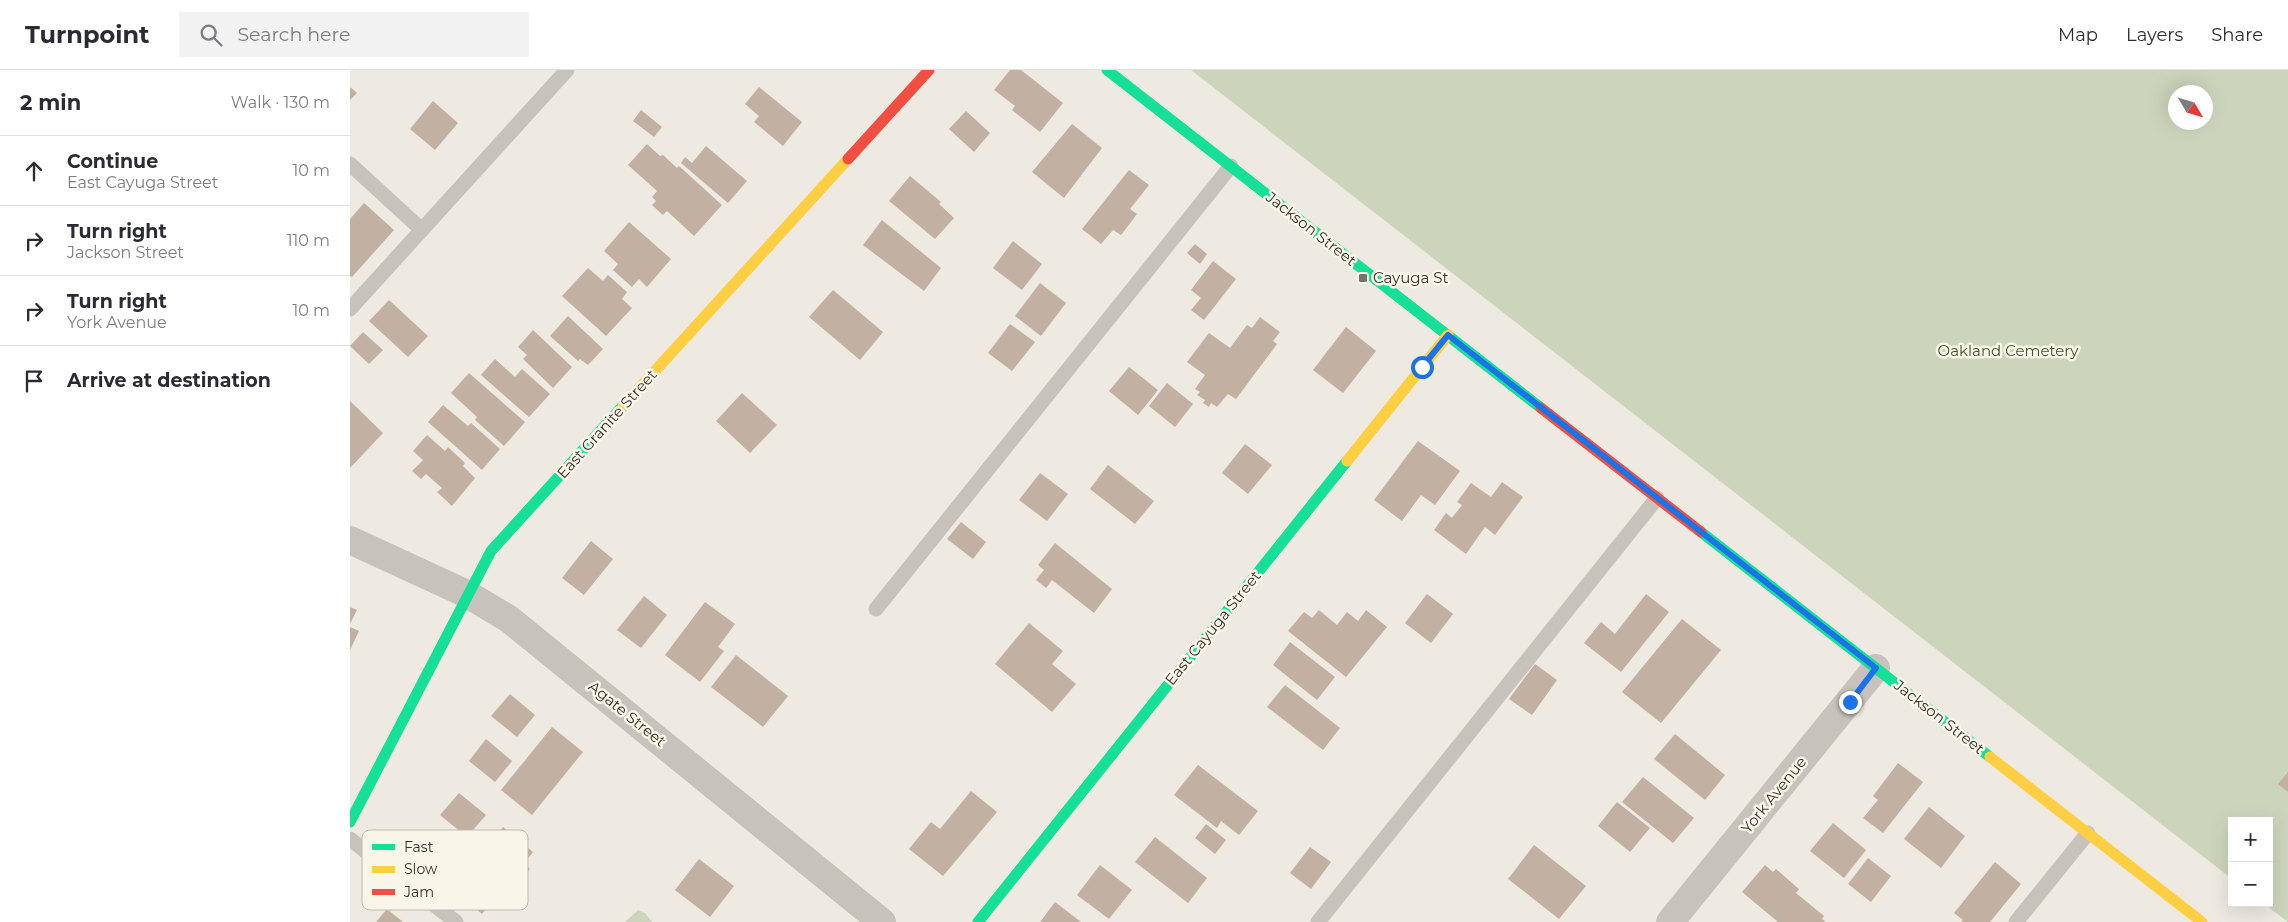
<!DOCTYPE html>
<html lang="en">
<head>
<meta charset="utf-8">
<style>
  body { margin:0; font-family:Montserrat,sans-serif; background:#f2f2f3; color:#2b2b33 }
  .controls { position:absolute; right:15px; bottom:15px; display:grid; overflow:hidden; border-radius:0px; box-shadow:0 5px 20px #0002 }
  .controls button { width:45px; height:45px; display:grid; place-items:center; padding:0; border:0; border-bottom:1px solid #e1e1e2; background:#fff; color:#2b2b33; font:25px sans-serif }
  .compass { position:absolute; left:1818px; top:15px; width:45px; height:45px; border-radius:50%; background:#fff; box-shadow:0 5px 20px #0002; rotate:128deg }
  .stop { position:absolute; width:15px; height:15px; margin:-11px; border:4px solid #1a73e8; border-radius:50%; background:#fff }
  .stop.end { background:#1a73e8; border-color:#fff; box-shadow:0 1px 5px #0008 }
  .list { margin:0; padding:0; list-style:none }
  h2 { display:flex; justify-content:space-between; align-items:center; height:65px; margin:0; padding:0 20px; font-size:21px }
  h2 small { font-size:16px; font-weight:400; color:#7c7c81 }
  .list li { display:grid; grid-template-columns:32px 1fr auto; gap:15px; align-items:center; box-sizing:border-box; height:70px; padding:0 20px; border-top:1px solid #e1e1e2 }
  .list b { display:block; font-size:19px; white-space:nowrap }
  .list p { margin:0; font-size:16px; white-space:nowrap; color:#7c7c81 }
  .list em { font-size:16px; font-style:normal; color:#7c7c81 }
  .icon { flex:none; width:28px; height:28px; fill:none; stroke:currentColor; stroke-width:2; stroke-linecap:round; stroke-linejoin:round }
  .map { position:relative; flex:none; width:1938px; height:852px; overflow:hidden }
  header { display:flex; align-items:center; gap:30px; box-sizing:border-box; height:70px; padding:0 25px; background:#fff; border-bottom:1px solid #e1e1e2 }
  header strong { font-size:24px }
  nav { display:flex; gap:28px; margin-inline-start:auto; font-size:18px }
  .search { width:350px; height:45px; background:#f2f2f3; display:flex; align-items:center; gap:12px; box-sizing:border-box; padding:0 18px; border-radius:0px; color:#7c7c81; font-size:19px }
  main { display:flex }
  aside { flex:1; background:#fff }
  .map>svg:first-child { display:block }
</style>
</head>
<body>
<header>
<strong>Turnpoint</strong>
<div class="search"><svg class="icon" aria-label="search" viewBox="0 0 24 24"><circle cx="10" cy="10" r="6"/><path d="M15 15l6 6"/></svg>Search here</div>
<nav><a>Map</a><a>Layers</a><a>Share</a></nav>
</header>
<main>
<aside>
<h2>2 min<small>Walk · 130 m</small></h2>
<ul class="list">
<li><svg class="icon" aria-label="ahead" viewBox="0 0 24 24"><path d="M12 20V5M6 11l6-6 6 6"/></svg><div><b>Continue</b><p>East Cayuga Street</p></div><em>10 m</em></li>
<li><svg class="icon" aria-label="right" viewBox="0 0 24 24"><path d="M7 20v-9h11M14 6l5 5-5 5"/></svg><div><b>Turn right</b><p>Jackson Street</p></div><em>110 m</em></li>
<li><svg class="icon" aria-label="right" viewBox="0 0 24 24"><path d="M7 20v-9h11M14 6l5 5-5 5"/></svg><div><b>Turn right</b><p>York Avenue</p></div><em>10 m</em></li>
<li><svg class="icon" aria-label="arrive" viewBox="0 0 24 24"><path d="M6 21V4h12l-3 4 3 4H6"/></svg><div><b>Arrive at destination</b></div></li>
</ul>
</aside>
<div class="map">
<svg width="1938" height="852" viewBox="0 0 1938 852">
  <rect width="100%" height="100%" fill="#eeeae1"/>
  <g fill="#ccd5bb" fill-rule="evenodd">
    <path d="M841,0H1938V852L1913,833H1919V751H1882V809ZM1826,22H1856V52H1826Z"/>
    <polygon points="288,840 295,843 302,852 275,852"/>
  </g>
  <g fill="#c2b0a2">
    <polygon points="660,0 671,0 713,33 690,62 662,40 665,36 644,20"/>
    <polygon points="0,17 7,23 0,30"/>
    <polygon points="409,17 452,52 433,76 404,52 409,46 395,34"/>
    <polygon points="83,31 108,53 85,80 60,59"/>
    <polygon points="291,40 312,57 304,67 283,51"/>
    <polygon points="616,41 640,63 624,82 599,59"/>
    <polygon points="722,54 752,78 714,128 682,102"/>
    <polygon points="297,74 310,86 313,85 327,98 329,96 372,135 344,166 317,141 313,145 302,135 306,131 302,127 307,121 278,95"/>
    <polygon points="356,76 397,111 378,133 331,93 335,87 342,93"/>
    <polygon points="779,100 799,115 780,139 787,144 771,165 763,160 751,174 732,159"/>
    <polygon points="560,106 591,132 589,134 604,148 585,169 539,131"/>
    <polygon points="14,133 44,160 2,207 0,206 0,149"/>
    <polygon points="532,150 591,198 574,221 513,175"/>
    <polygon points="279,152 321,189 297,217 289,209 282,217 263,200 268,194 254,181"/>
    <polygon points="663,171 692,194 672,220 643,198"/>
    <polygon points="845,174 857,184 850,194 837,183"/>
    <polygon points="863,191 886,209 854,250 841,240 851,228 841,220"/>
    <polygon points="238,198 253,211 258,205 277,222 272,229 282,238 256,266 212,226"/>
    <polygon points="690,213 716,233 691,266 665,246"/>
    <polygon points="483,220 533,262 510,290 459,247"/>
    <polygon points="39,230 78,266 58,287 19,251"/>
    <polygon points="218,246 253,279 238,295 230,289 228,291 200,266"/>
    <polygon points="910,247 930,262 923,271 927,274 886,329 878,324 867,337 861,333 859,337 853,333 855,330 847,325 850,322 845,319 855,305 837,292 859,263 880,278 897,255 902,258"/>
    <polygon points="660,254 685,272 662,301 638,283"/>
    <polygon points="996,257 1026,281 993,323 963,300"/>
    <polygon points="183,260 222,297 203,318 173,289 177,285 168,277"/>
    <polygon points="13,262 33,280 19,294 0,276"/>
    <polygon points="145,289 165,307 172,299 200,324 179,347 131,305"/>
    <polygon points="779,297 808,320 788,345 759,321"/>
    <polygon points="119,303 175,352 154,376 125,350 127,347 101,323"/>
    <polygon points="817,313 843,334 825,357 799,336"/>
    <polygon points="392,323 427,355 400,383 366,351"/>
    <polygon points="0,331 33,363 0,398"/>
    <polygon points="93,335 118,356 121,353 150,379 132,400 78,352"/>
    <polygon points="77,365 95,381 98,377 115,393 113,396 125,408 102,436 87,422 92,418 76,404 71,409 62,401 73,390 63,381"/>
    <polygon points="1068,371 1110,401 1085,435 1071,425 1052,451 1024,430"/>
    <polygon points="895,374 922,395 898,424 872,403"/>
    <polygon points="758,395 804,431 785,454 740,419"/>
    <polygon points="690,403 718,424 697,451 669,430"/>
    <polygon points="1152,412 1173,427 1145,465 1135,457 1116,484 1084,460 1096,443 1102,448 1112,435 1107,432 1121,413 1141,427"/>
    <polygon points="611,452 636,472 623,489 597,469"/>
    <polygon points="241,471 263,489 234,525 212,508"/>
    <polygon points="705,473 762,519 744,543 702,510 696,518 686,510 694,500 688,495"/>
    <polygon points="1077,524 1103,544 1081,573 1055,553"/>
    <polygon points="1296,524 1319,542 1271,602 1234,573 1251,552 1265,564"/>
    <polygon points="294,526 317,545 291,578 267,560"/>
    <polygon points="355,532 385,554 368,577 374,581 350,612 315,585"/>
    <polygon points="0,537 7,540 0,554"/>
    <polygon points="969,540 987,555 997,542 1008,551 1016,540 1037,557 996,607 938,561 954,542 962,548"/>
    <polygon points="1332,549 1371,580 1311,653 1272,622"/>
    <polygon points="679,553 713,581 702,594 726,614 702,642 645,594"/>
    <polygon points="0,557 9,561 0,580"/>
    <polygon points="940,572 985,607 967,630 923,595"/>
    <polygon points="386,585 438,626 413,657 361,617"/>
    <polygon points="1185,594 1207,610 1182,645 1159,629"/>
    <polygon points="935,615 990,658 973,680 917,637"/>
    <polygon points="160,624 185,645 167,667 141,646"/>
    <polygon points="202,657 233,682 182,745 151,720"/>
    <polygon points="1325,664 1375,705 1355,730 1304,689"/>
    <polygon points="136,669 162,691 145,712 119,691"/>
    <polygon points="1548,693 1573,712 1533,763 1513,748 1528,730 1523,726"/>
    <polygon points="848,695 908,741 889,765 871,751 867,758 824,725"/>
    <polygon points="1938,702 1938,722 1928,714"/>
    <polygon points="1293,707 1344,748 1323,773 1272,732"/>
    <polygon points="621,721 647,742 593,806 559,779 581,752 590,759"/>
    <polygon points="109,723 136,745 117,767 90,745"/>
    <polygon points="1267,732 1300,758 1280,782 1248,756"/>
    <polygon points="1579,737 1615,766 1591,798 1554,769"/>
    <polygon points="1483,753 1516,780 1494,808 1460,781"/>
    <polygon points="856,754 876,770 865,784 845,768"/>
    <polygon points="153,757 183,782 174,793 180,799 166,817 159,810 132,844 102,819"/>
    <polygon points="805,767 857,808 838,833 785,792"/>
    <polygon points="1184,775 1236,816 1209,849 1158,809"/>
    <polygon points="960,777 981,792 961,819 940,803"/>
    <polygon points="1518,788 1541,806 1521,832 1498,814"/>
    <polygon points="349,789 384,816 360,847 325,820"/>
    <polygon points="1645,792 1671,814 1640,852 1611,852 1613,850 1604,843"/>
    <polygon points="750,795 782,820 759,849 727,825"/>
    <polygon points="1415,795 1423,802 1426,799 1449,819 1446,823 1474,846 1472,849 1476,852 1428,852 1392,822"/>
    <polygon points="705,832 731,852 690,852"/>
    <polygon points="37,839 53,852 26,852"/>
  </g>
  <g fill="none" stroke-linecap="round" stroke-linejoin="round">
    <g stroke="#c7c2bb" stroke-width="15">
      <polyline points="0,94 72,160"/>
      <polyline points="0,239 217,0"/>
      <polyline points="526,539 881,96"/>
      <polyline points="0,769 106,852"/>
      <polyline points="968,852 1307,428"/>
      <polyline points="1666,852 1738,763"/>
    </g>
    <g stroke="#c7c2bb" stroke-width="28">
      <polyline points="0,470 117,524 159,549 532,852"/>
      <polyline points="1320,852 1526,598"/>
    </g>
    <g stroke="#16e098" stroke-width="11">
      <polyline points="757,0 1191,338"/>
      <polyline points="1351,462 1640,687"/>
      <polyline points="0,752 141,481 273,336"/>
      <polyline points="628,852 997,391"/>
    </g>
    <g stroke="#ffcf43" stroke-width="11">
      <polyline points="273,336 498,89"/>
      <polyline points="997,391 1098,265"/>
      <polyline points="1640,687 1852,852"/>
    </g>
    <g stroke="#f24e42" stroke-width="11">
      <polyline points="498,89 579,0"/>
      <polyline points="1191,338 1351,462"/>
    </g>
  </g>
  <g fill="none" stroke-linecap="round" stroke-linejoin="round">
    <polyline stroke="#1a73e8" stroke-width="6" points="1072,297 1098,265 1526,598 1500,632"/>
  </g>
  <rect fill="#787069" stroke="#faf5e9" stroke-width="2" x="1008" y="203" width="10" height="10" rx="2.5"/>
  <g text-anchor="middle" stroke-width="5" stroke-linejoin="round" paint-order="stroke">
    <g font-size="15" fill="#382f28" stroke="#faf5e9">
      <text transform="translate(961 159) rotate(38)" y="5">Jackson Street</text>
      <text transform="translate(257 354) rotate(-48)" y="5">East Granite Street</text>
      <text transform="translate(863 558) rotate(-51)" y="5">East Cayuga Street</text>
      <text transform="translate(277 644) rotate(39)" y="5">Agate Street</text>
      <text transform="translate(1589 647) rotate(38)" y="5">Jackson Street</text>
      <text transform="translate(1424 725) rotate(-51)" y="5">York Avenue</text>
    </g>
    <g font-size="15" fill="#382f28" stroke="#faf5e9" text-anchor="start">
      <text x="1023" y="213">Cayuga St</text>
    </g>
    <g font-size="15" fill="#41572b" stroke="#faf5e9">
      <text x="1658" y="286">Oakland Cemetery</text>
    </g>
  </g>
  <rect x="12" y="760" width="166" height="80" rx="8" fill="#faf5e9" stroke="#c0baaf" stroke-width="1"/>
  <rect x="22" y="774" width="23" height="6" fill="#16e098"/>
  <rect x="22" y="796" width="23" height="7" fill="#ffcf43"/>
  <rect x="22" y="819" width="23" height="6" fill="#f24e42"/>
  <g font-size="14" fill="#382f28">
    <text x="54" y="782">Fast</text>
    <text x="54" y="804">Slow</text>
    <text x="54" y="827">Jam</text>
  </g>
</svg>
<div class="controls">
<button>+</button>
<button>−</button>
</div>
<svg class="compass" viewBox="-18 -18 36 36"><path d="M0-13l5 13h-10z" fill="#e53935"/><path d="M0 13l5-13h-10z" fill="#7c7c81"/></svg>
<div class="stop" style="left:1072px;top:297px"></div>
<div class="stop end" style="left:1500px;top:632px"></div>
</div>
</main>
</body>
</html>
